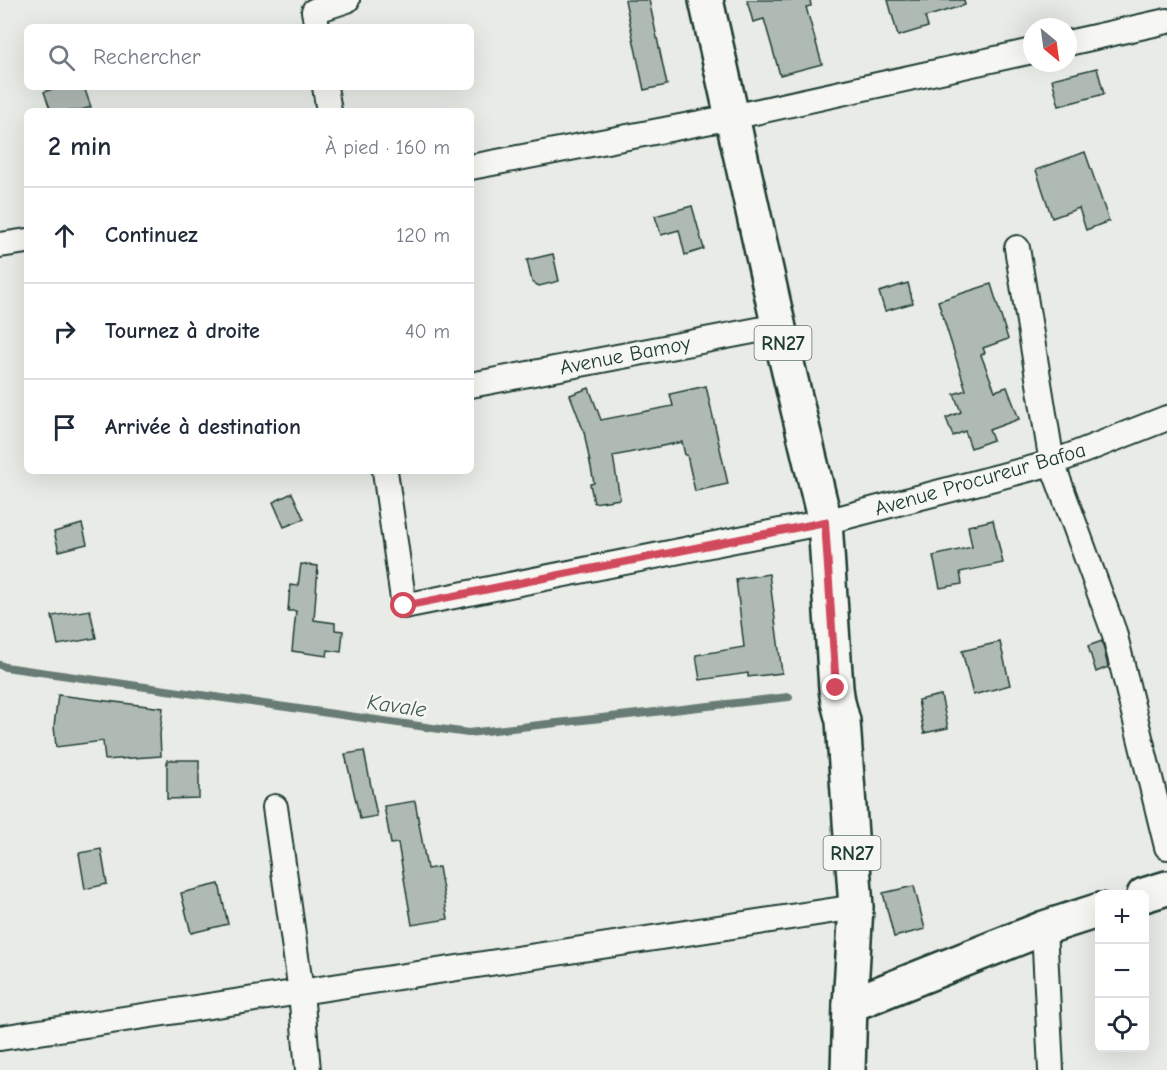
<!DOCTYPE html>
<html lang="fr">
<head>
<meta charset="utf-8">
<style>
  body { margin:0; font-family:"Comic Neue",sans-serif; background:#f6f6f7; color:#1f2937 }
  .controls { position:absolute; right:18px; bottom:18px; display:grid; overflow:hidden; border-radius:9px; box-shadow:0 6px 24px #0002 }
  .controls button { width:54px; height:54px; display:grid; place-items:center; padding:0; border:0; border-bottom:2px solid #e0e1e3; background:#fff; color:#1f2937; font:30px sans-serif }
  .compass { position:absolute; left:1023px; top:18px; width:54px; height:54px; border-radius:50%; background:#fff; box-shadow:0 6px 24px #0002; rotate:151deg }
  .stop { position:absolute; width:18px; height:18px; margin:-14px; border:4px solid #d1495b; border-radius:50%; background:#fff }
  .stop.end { background:#d1495b; border-color:#fff; box-shadow:0 2px 6px #0008 }
  .list { margin:0; padding:0; list-style:none }
  h2 { display:flex; justify-content:space-between; align-items:center; height:78px; margin:0; padding:0 24px; font-size:26px }
  h2 small { font-size:20px; font-weight:400; color:#747a83 }
  .list li { display:grid; grid-template-columns:39px 1fr auto; gap:18px; align-items:center; box-sizing:border-box; height:96px; padding:0 24px; border-top:2px solid #e0e1e3 }
  .list b { display:block; font-size:22px; white-space:nowrap }
  .list em { font-size:20px; font-style:normal; color:#747a83 }
  .icon { flex:none; width:33px; height:33px; fill:none; stroke:currentColor; stroke-width:2; stroke-linecap:round; stroke-linejoin:round }
  .map { position:relative; flex:none; width:1167px; height:1070px; overflow:hidden }
  .search { position:absolute; background:#fff; box-shadow:0 6px 24px #0002; left:24px; top:24px; width:450px; height:66px; display:flex; align-items:center; gap:15px; box-sizing:border-box; padding:0 21px; border-radius:9px; color:#747a83; font-size:22px }
  .panel { position:absolute; background:#fff; box-shadow:0 6px 24px #0002; left:24px; top:108px; width:450px; height:366px; border-radius:9px }
  .map>svg:first-child { display:block }
</style>
</head>
<body>
<div class="map">
<svg width="1167" height="1070" viewBox="0 0 1167 1070">
  <rect width="100%" height="100%" fill="#e9ebe7"/>
  <filter id="ink" filterUnits="userSpaceOnUse"><feTurbulence type="fractalNoise" baseFrequency=".0167" numOctaves="2"/><feDisplacementMap in="SourceGraphic" scale="12" xChannelSelector="R" yChannelSelector="G"/><feConvolveMatrix kernelMatrix="1 2 1 2 8 2 1 2 1" color-interpolation-filters="sRGB"/></filter>
  <g filter="url(#ink)">
    <g fill="none" stroke-linecap="round" stroke-linejoin="round">
      <polyline stroke="#687c75" stroke-width="8" points="0,665 5,667 468,733 789,697"/>
    </g>
    <g fill="#b0bab5" stroke="#1f3d34" stroke-width="1.5">
      <polygon points="625,0 649,0 667,85 644,90"/>
      <polygon points="747,0 810,0 811,6 806,7 822,64 780,75 764,19 753,22"/>
      <polygon points="888,0 964,0 965,5 925,17 928,27 898,36"/>
      <polygon points="1097,68 1104,94 1059,106 1052,79"/>
      <polygon points="58,87 84,87 91,107 78,111 51,111 44,92"/>
      <polygon points="1085,152 1109,221 1086,230 1079,208 1052,218 1036,170"/>
      <polygon points="692,206 704,249 685,255 679,230 661,235 655,216"/>
      <polygon points="553,254 559,281 539,286 532,282 527,260"/>
      <polygon points="908,283 913,303 885,311 879,292"/>
      <polygon points="991,284 1008,339 983,348 985,353 981,355 995,391 1007,387 1019,419 989,430 993,440 971,448 965,431 953,436 946,418 961,412 954,394 966,390 938,301"/>
      <polygon points="706,386 728,484 695,491 687,455 685,455 682,442 613,456 620,499 594,503 590,484 594,483 584,432 570,395 589,388 601,420 673,406 670,394"/>
      <polygon points="292,493 304,519 284,527 273,502"/>
      <polygon points="993,520 1003,563 960,572 962,584 940,588 933,556 972,547 968,526"/>
      <polygon points="82,524 87,544 59,551 54,532"/>
      <polygon points="301,564 318,566 314,620 335,623 335,630 343,631 341,652 328,650 327,656 292,651 296,611 288,611 290,585 298,586"/>
      <polygon points="769,574 782,673 748,677 748,673 700,680 696,655 744,647 736,579"/>
      <polygon points="90,610 96,638 58,645 52,616"/>
      <polygon points="1102,641 1108,667 1096,672 1088,646"/>
      <polygon points="1000,642 1010,685 973,695 962,651"/>
      <polygon points="58,695 163,708 160,734 161,756 105,760 103,741 56,747 54,726"/>
      <polygon points="941,695 948,728 924,733 918,700"/>
      <polygon points="364,751 377,816 360,819 345,754"/>
      <polygon points="167,760 199,760 199,798 167,799"/>
      <polygon points="415,801 427,869 439,867 448,919 412,925 398,843 391,844 384,806"/>
      <polygon points="101,849 107,884 85,889 79,853"/>
      <polygon points="219,884 228,924 191,933 181,893"/>
      <polygon points="914,886 925,929 894,937 883,893"/>
    </g>
    <g fill="none" stroke-linecap="round" stroke-linejoin="round">
      <g stroke="#1f3d34" stroke-width="28">
        <g id="street">
          <polyline points="317,27 314,11 347,0"/>
          <polyline points="1068,43 1167,21"/>
          <polyline points="325,87 329,111"/>
          <polyline points="471,167 732,117 1032,51"/>
          <polyline points="0,245 27,241"/>
          <polyline points="1017,248 1052,463 1114,632 1167,847"/>
          <polyline points="471,385 779,326"/>
          <polyline points="385,471 404,606 825,522 1052,463 1167,418"/>
          <polyline points="275,807 301,992 308,1070"/>
          <polyline points="1044,928 1051,1070"/>
          <polyline points="0,1038 856,907"/>
        </g>
      </g>
      <g stroke="#1f3d34" stroke-width="38">
        <g id="secondary">
          <polyline points="1144,895 1167,888"/>
          <polyline points="850,1005 1044,928 1100,910"/>
        </g>
      </g>
      <g stroke="#1f3d34" stroke-width="38">
        <polyline id="primary" points="706,0 785,355 825,522 836,688 838,702 843,721 856,907 850,1005 848,1070"/>
      </g>
      <use href="#street" stroke="#f6f6f2" stroke-width="24"/>
      <use href="#secondary" stroke="#f6f6f2" stroke-width="33"/>
      <use href="#primary" stroke="#f6f6f2" stroke-width="33"/>
    </g>
  </g>
  <g fill="none" stroke-linecap="round" stroke-linejoin="round" filter="url(#ink)">
    <polyline stroke="#d1495b" stroke-width="8" points="404,606 825,522 836,688"/>
  </g>
  <g text-anchor="middle" stroke-width="5" stroke-linejoin="round" paint-order="stroke">
    <g fill="#f6f6f2" stroke="#60746d" stroke-width="1.5">
      <rect x="754.5" y="326" width="57" height="34" rx="4.5"/>
      <rect x="823.5" y="836" width="57" height="34" rx="4.5"/>
    </g>
    <g font-size="20" font-weight="bold" fill="#1f3d34">
      <text x="783" y="350">RN27</text>
      <text x="852" y="860">RN27</text>
    </g>
    <g font-size="21" fill="#1f3d34" stroke="#f6f6f2">
      <text transform="translate(625 355) rotate(-11)" y="7">Avenue Bamoy</text>
      <text transform="translate(980 479) rotate(-16)" y="7">Avenue Procureur Bafoa</text>
    </g>
    <g font-size="22" font-style="italic" fill="#445c54" stroke="#f6f6f2">
      <text transform="translate(397 705) rotate(8)" y="8">Kavale</text>
    </g>
  </g>
</svg>
<div class="controls">
<button>+</button>
<button>−</button>
<button><svg class="icon" aria-label="locate" viewBox="0 0 24 24"><circle cx="12" cy="12" r="6"/><path d="M12 2v4M12 18v4M2 12h4M18 12h4"/></svg></button>
</div>
<svg class="compass" viewBox="-18 -18 36 36"><path d="M0-13l5 13h-10z" fill="#e53935"/><path d="M0 13l5-13h-10z" fill="#747a83"/></svg>
<div class="stop" style="left:404px;top:606px"></div>
<div class="stop end" style="left:836px;top:688px"></div>
<div class="search"><svg class="icon" aria-label="search" viewBox="0 0 24 24"><circle cx="10" cy="10" r="6"/><path d="M15 15l6 6"/></svg>Rechercher</div>
<section class="panel">
<h2>2 min<small>À pied · 160 m</small></h2>
<ul class="list">
<li><svg class="icon" aria-label="ahead" viewBox="0 0 24 24"><path d="M12 20V5M6 11l6-6 6 6"/></svg><div><b>Continuez</b></div><em>120 m</em></li>
<li><svg class="icon" aria-label="right" viewBox="0 0 24 24"><path d="M7 20v-9h11M14 6l5 5-5 5"/></svg><div><b>Tournez à droite</b></div><em>40 m</em></li>
<li><svg class="icon" aria-label="arrive" viewBox="0 0 24 24"><path d="M6 21V4h12l-3 4 3 4H6"/></svg><div><b>Arrivée à destination</b></div></li>
</ul>
</section>
</div>
</body>
</html>
